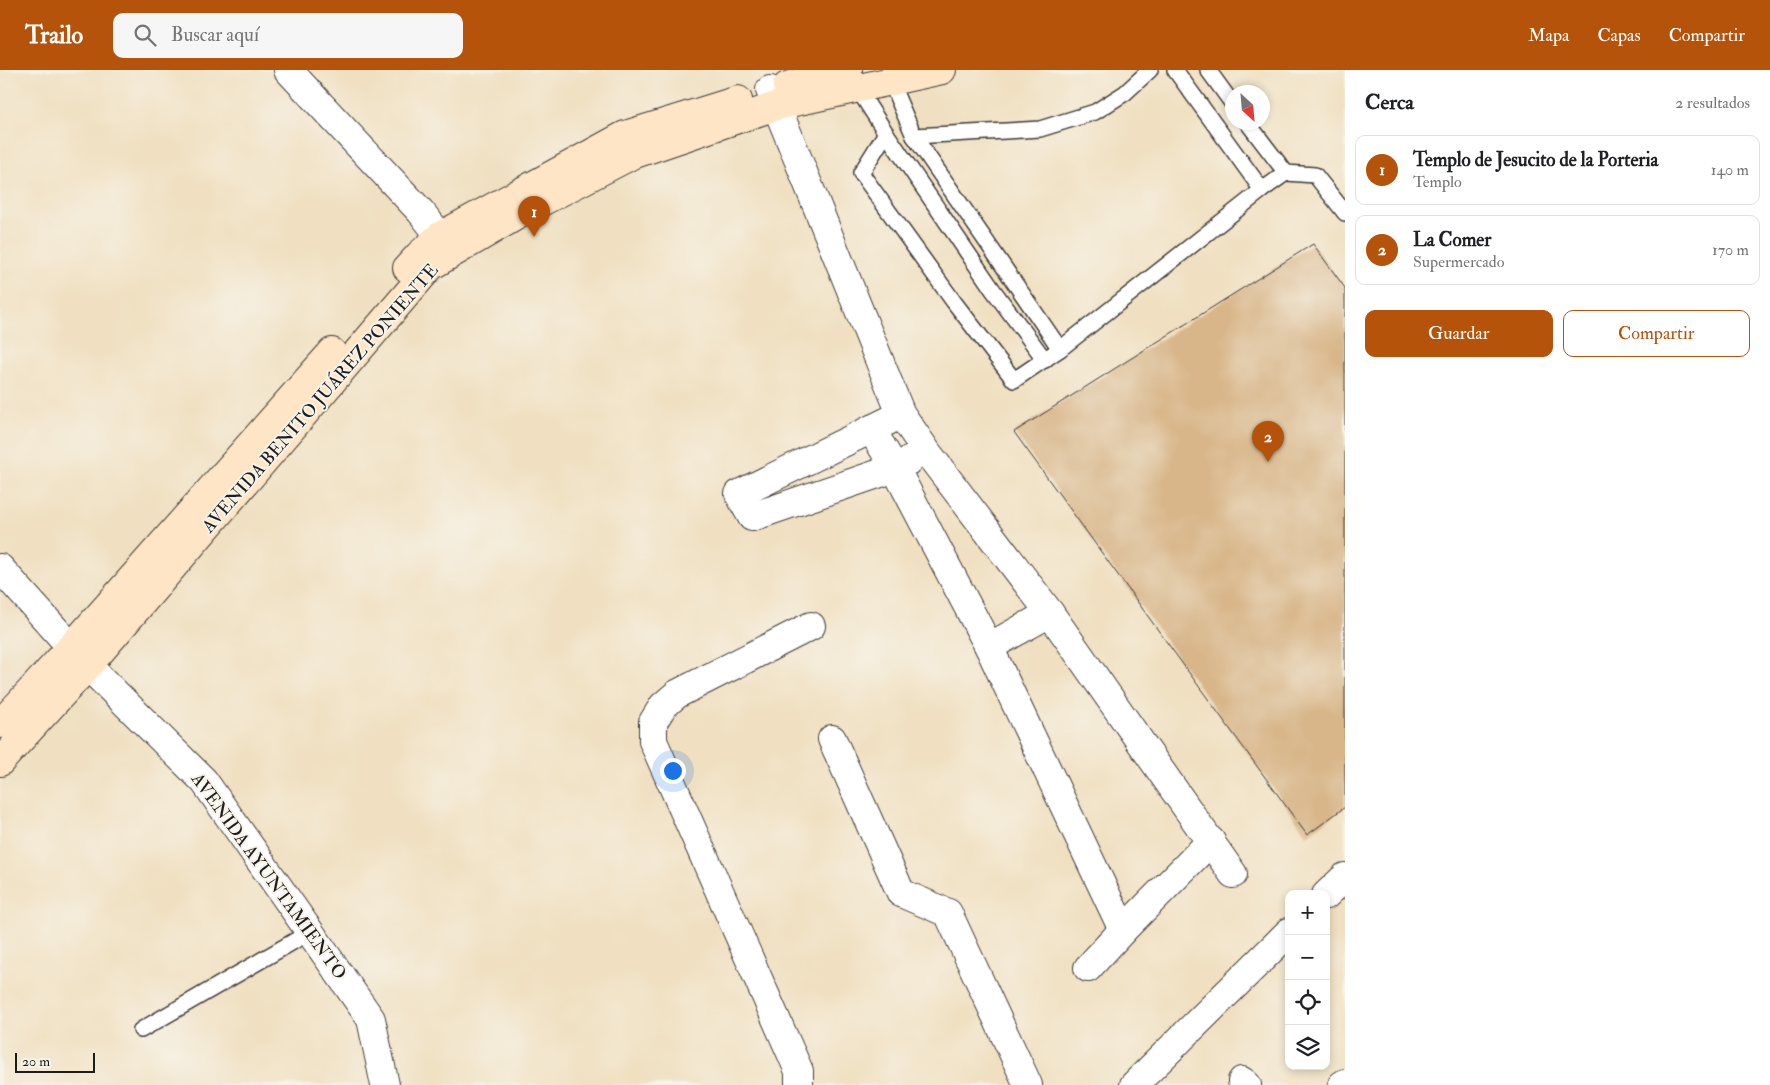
<!DOCTYPE html>
<html lang="es">
<head>
<meta charset="utf-8">
<style>
  body { margin:0; font-family:"IM FELL Double Pica",serif; background:#f6f6f6; color:#202124 }
  .controls { position:absolute; right:15px; bottom:15px; display:grid; overflow:hidden; border-radius:10px; box-shadow:0 2px 8px #0003 }
  .controls button { width:45px; height:45px; display:grid; place-items:center; padding:0; border:0; border-bottom:1px solid #e0e0e0; background:#fff; color:#202124; font:25px sans-serif }
  .compass { position:absolute; left:1225px; top:15px; width:45px; height:45px; border-radius:50%; background:#fff; box-shadow:0 2px 8px #0003; rotate:154deg }
  .scale { position:absolute; left:15px; bottom:12px; width:80px; box-sizing:border-box; padding-left:5px; border:2px solid #1c1c1c; border-top:0; font-size:14px; line-height:18px; white-space:nowrap; color:#1c1c1c; -webkit-text-stroke:4px #f7f3e8; paint-order:stroke }
  .you { position:absolute; left:672px; top:700px; width:18px; height:18px; margin:-12px; border:4px solid #fff; border-radius:50%; background:#1a73e8; box-shadow:0 0 0 8px #1a73e833 }
  .badge { display:grid; place-items:center; width:32px; height:32px; border-radius:50%; background:#b45309; color:#fff; font-size:16px; font-weight:700 }
  .pin { position:absolute; translate:-50% -41px; filter:drop-shadow(0 1px 2px #0008) }
  .pin::after { content:''; position:absolute; top:26px; width:18px; height:15px; background:inherit; clip-path:polygon(0 0,100% 0,50% 100%) }
  .list { margin:0; padding:0; list-style:none }
  h2 { display:flex; justify-content:space-between; align-items:center; height:65px; margin:0; padding:0 20px; font-size:21px }
  h2 small { font-size:16px; font-weight:400; color:#757577 }
  .list li { display:grid; grid-template-columns:32px 1fr auto; gap:15px; align-items:center; box-sizing:border-box; height:70px; margin:0 10px 10px; padding:0 10px; border:1px solid #e0e0e0; border-radius:10px }
  .list b { display:block; font-size:19px; white-space:nowrap }
  .list p { margin:0; font-size:16px; white-space:nowrap; color:#757577 }
  .list em { font-size:16px; font-style:normal; color:#757577 }
  .actions { display:flex; gap:10px; padding:15px 20px }
  .actions a { flex:1; padding:11px 0; border:1px solid #b45309; border-radius:10px; text-align:center; font-size:18px; color:#b45309 }
  .actions .main { background:#b45309; color:#fff }
  .icon { flex:none; width:28px; height:28px; fill:none; stroke:currentColor; stroke-width:2; stroke-linecap:round; stroke-linejoin:round }
  .map { position:relative; flex:none; width:1345px; height:1015px; overflow:hidden }
  header { display:flex; align-items:center; gap:30px; box-sizing:border-box; height:70px; padding:0 25px; background:#b45309; color:#fff }
  header strong { font-size:24px }
  nav { display:flex; gap:28px; margin-inline-start:auto; font-size:18px }
  .search { width:350px; height:45px; background:#f6f6f6; display:flex; align-items:center; gap:12px; box-sizing:border-box; padding:0 18px; border-radius:10px; color:#757577; font-size:19px }
  main { display:flex }
  aside { flex:1; background:#fff }
  .map>svg:first-child { display:block }
</style>
</head>
<body>
<header>
<strong>Trailo</strong>
<div class="search"><svg class="icon" aria-label="search" viewBox="0 0 24 24"><circle cx="10" cy="10" r="6"/><path d="M15 15l6 6"/></svg>Buscar aquí</div>
<nav><a>Mapa</a><a>Capas</a><a>Compartir</a></nav>
</header>
<main>
<div class="map">
<svg width="1345" height="1015" viewBox="0 0 1345 1015">
  <rect width="100%" height="100%" fill="#f7f3e8"/>
  <filter id="ink" filterUnits="userSpaceOnUse"><feTurbulence type="fractalNoise" baseFrequency=".02" numOctaves="2"/><feDisplacementMap in="SourceGraphic" scale="10" xChannelSelector="R" yChannelSelector="G"/><feConvolveMatrix kernelMatrix="1 2 1 2 8 2 1 2 1" color-interpolation-filters="sRGB"/></filter>
  <filter id="wash" filterUnits="userSpaceOnUse"><feTurbulence type="fractalNoise" baseFrequency=".0096" numOctaves="4" result="noise"/><feDisplacementMap in="SourceGraphic" scale="20" xChannelSelector="R" yChannelSelector="G"/><feGaussianBlur stdDeviation="1.12" result="paint"/><feColorMatrix in="noise" values="0 0 0 0 0 0 0 0 0 0 0 0 0 0 0 0 0 1.4 0 .05"/><feComposite in="paint" operator="in"/></filter>
  <g filter="url(#wash)">
    <rect width="100%" height="100%" fill="#f0e0c1"/>
    <g id="blocks">
      <polygon fill="#d8b689" points="1313,174 1345,218 1345,737 1307,765 1014,362"/>
    </g>
  </g>
  <g filter="url(#ink)">
    <use href="#blocks" fill-opacity="0" stroke="#3c3935" stroke-width="1"/>
    <g fill="none" stroke-linecap="round" stroke-linejoin="round">
      <g stroke="#3c3935" stroke-width="18">
        <g id="service">
          <polyline points="1175,0 1262,120"/>
          <polyline points="1208,0 1232,33"/>
          <polyline points="888,6 914,66 1060,279"/>
          <polyline points="854,13 886,63 861,103 954,232 1014,310 1060,279 1262,120 1286,103"/>
          <polyline points="1247,52 1286,103 1315,105 1345,143"/>
          <polyline points="886,63 993,220 1045,290"/>
          <polyline points="914,66 1040,59 1095,42 1125,23 1150,0"/>
          <polyline points="141,960 310,862"/>
        </g>
      </g>
      <g stroke="#3c3935" stroke-width="30">
        <g id="minor">
          <polyline points="288,0 421,142 440,166 456,181"/>
          <polyline points="770,20 901,344 927,382 1050,543 1233,804"/>
          <polyline points="888,351 739,424 752,447 895,398 910,390"/>
          <polyline points="871,359 895,398 989,577 1123,860"/>
          <polyline points="0,498 88,596 204,711 371,949 385,1015"/>
          <polyline points="989,577 1050,543"/>
          <polyline points="832,669 901,823 948,843 1028,1015"/>
          <polyline points="1326,825 1345,807"/>
          <polyline points="1088,898 1123,860 1211,771"/>
          <polyline points="1242,1011 1247,1015"/>
          <polyline points="799,1015 799,1001 653,671 653,652 663,636 677,624 811,556"/>
          <polyline points="1134,1015 1289,862"/>
          <polyline points="1342,1015 1345,1013"/>
        </g>
      </g>
      <g stroke="#3c3935" stroke-width="30">
        <g id="secondary">
          <polyline points="787,16 848,0"/>
          <polyline points="407,198 419,185 440,166 625,65 738,30"/>
          <polyline points="0,654 72,576 332,282"/>
          <polyline points="0,692 88,596 431,196 528,139 632,85 776,36 942,0"/>
        </g>
      </g>
      <use href="#service" stroke="#fff" stroke-width="15"/>
      <use href="#minor" stroke="#fff" stroke-width="28"/>
      <use href="#secondary" stroke="#fde5c5" stroke-width="28"/>
    </g>
  </g>
  <g text-anchor="middle" stroke-width="4" stroke-linejoin="round" paint-order="stroke">
    <g font-size="18" fill="#1c1c1c" stroke="#f7f3e8">
      <text transform="translate(320 328) rotate(-49)" y="6">AVENIDA BENITO JUÁREZ PONIENTE</text>
      <text transform="translate(269 806) rotate(54)" y="6">AVENIDA AYUNTAMIENTO</text>
    </g>
  </g>
</svg>
<div class="controls">
<button>+</button>
<button>−</button>
<button><svg class="icon" aria-label="locate" viewBox="0 0 24 24"><circle cx="12" cy="12" r="6"/><path d="M12 2v4M12 18v4M2 12h4M18 12h4"/></svg></button>
<button><svg class="icon" aria-label="layers" viewBox="0 0 24 24"><path d="M12 4l9 5-9 5-9-5zM3 14l9 5 9-5"/></svg></button>
</div>
<svg class="compass" viewBox="-18 -18 36 36"><path d="M0-13l5 13h-10z" fill="#e53935"/><path d="M0 13l5-13h-10z" fill="#757577"/></svg>
<div class="scale">20 m</div>
<div class="you"></div>
<div class="pin badge" style="left:534px;top:167px">1</div>
<div class="pin badge" style="left:1268px;top:392px">2</div>
</div>
<aside>
<h2>Cerca<small>2 resultados</small></h2>
<ul class="list">
<li><span class="badge">1</span><div><b>Templo de Jesucito de la Porteria</b><p>Templo</p></div><em>140 m</em></li>
<li><span class="badge">2</span><div><b>La Comer</b><p>Supermercado</p></div><em>170 m</em></li>
</ul>
<div class="actions"><a class="main">Guardar</a><a>Compartir</a></div>
</aside>
</main>
</body>
</html>
